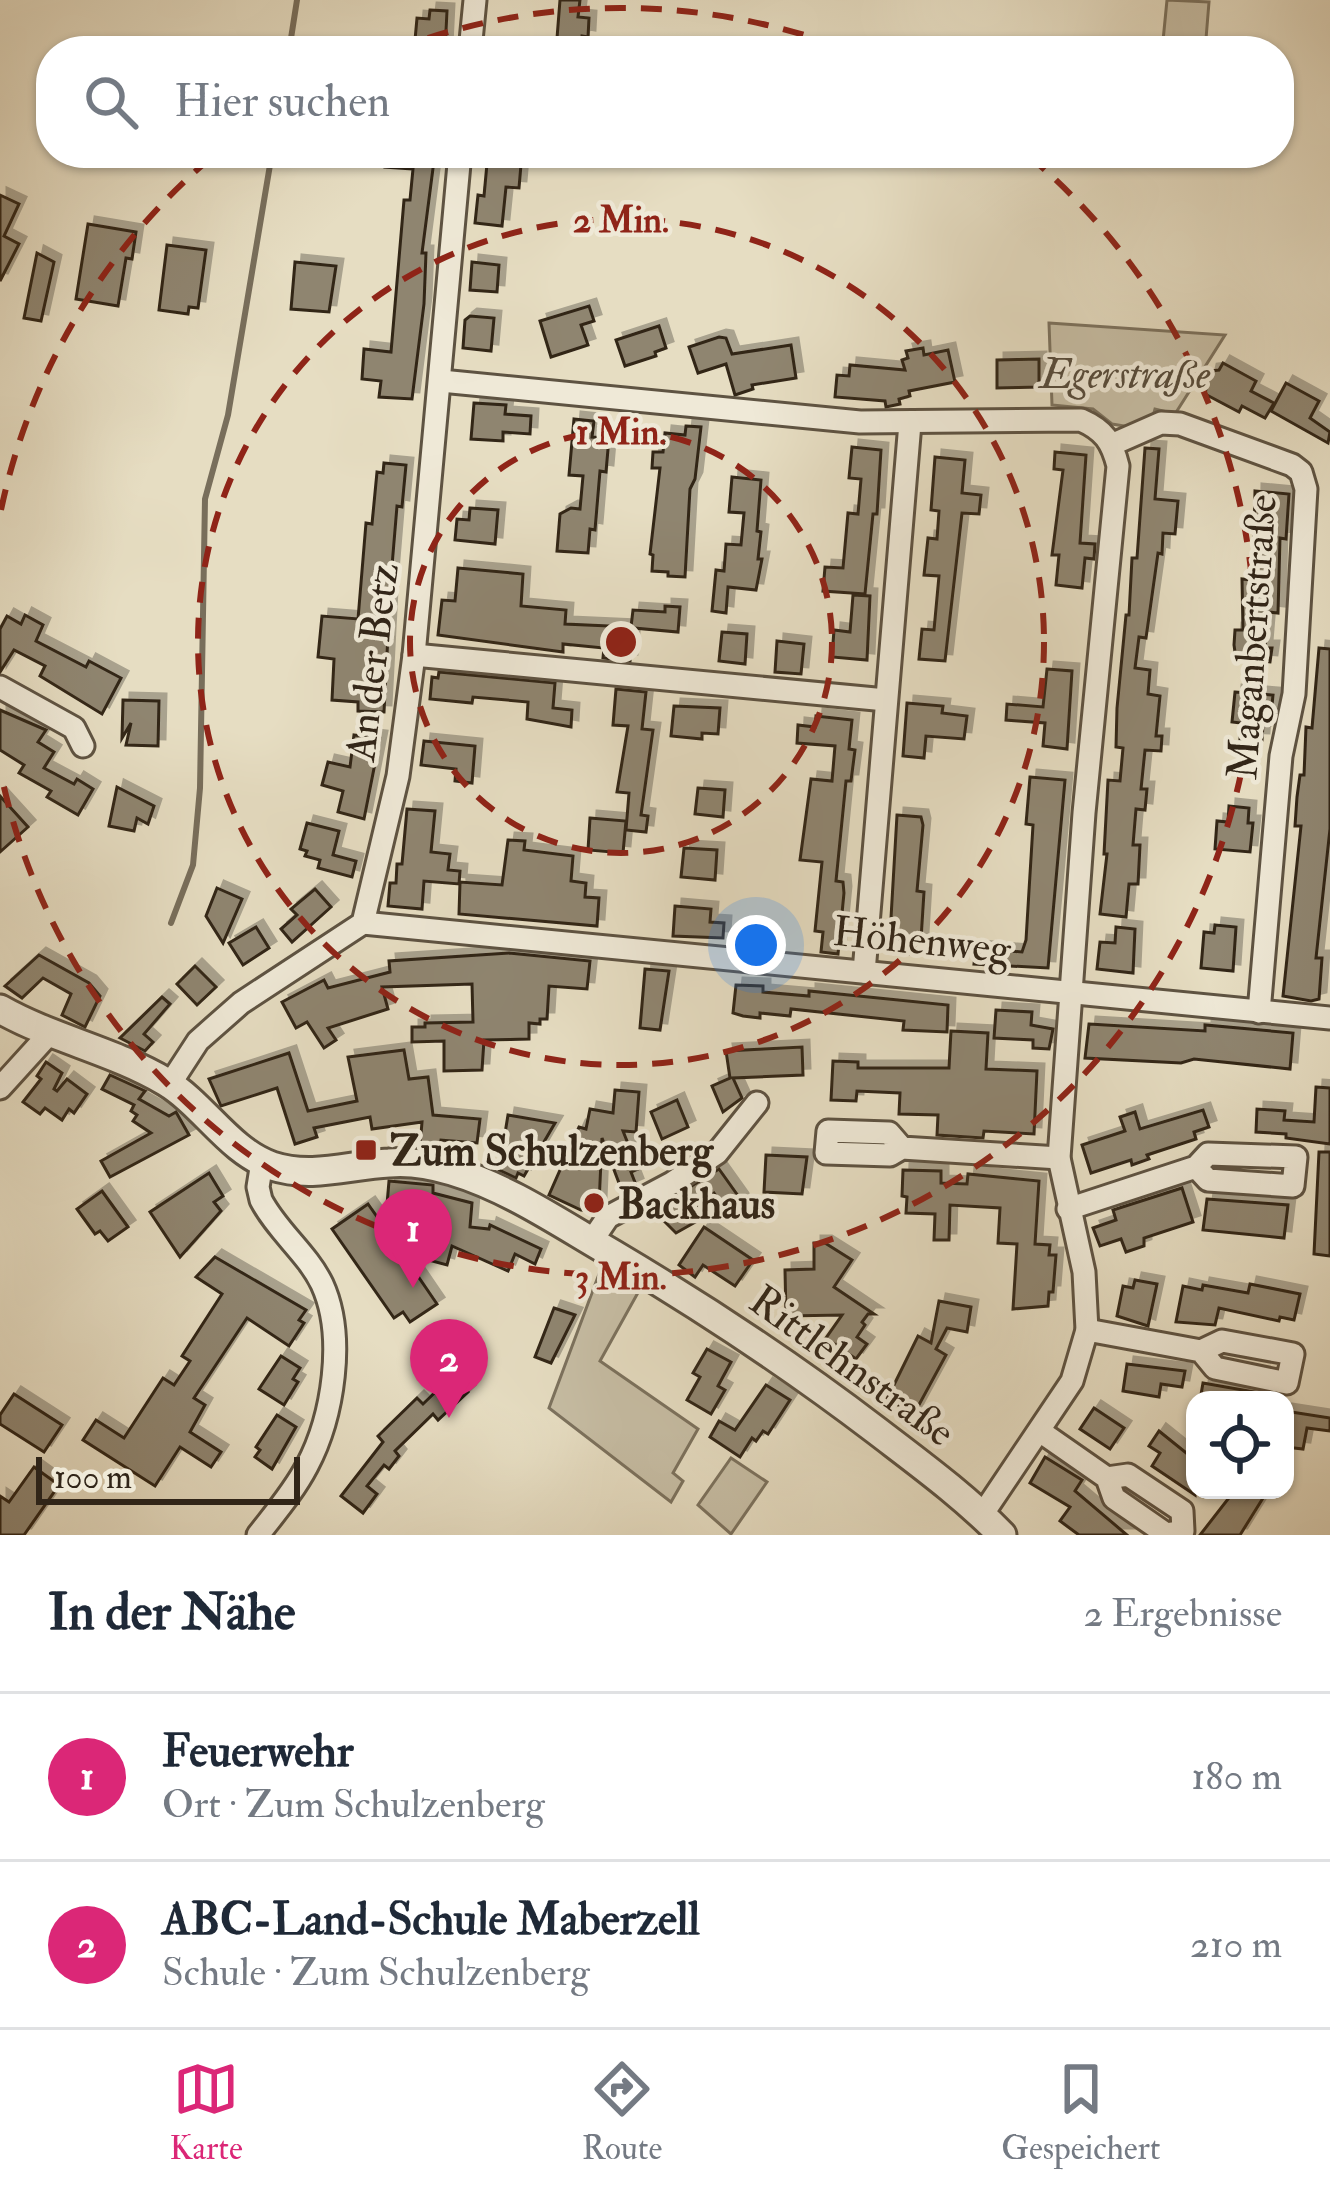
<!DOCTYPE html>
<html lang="de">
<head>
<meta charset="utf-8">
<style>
  body { margin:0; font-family:"IM FELL Double Pica",serif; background:#f2f2f3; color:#1f2937 }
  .controls { position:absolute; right:36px; bottom:36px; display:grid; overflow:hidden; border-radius:24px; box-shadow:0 3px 9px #0004 }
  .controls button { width:108px; height:108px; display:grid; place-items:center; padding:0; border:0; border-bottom:3px solid #e0e1e3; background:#fff; color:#1f2937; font:60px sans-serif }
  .scale { position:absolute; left:36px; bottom:30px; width:264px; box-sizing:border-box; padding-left:12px; border:6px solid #312518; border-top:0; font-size:33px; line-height:42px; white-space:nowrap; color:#312518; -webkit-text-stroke:9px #efe9d7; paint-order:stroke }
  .you { position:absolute; left:756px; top:945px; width:42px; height:42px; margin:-30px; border:9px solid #fff; border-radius:50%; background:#1a73e8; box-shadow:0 0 0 18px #1a73e833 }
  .badge { display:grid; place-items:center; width:78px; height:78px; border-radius:50%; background:#db2777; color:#fff; font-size:39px; font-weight:700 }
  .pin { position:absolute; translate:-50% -99px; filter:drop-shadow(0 3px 6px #0008) }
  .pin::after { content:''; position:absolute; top:63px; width:42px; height:36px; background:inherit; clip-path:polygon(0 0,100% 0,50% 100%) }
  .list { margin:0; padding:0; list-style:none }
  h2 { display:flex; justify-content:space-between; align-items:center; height:156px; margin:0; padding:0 48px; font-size:51px }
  h2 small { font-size:39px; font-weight:400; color:#747a83 }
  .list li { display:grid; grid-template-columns:78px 1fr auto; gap:36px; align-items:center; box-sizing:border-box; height:168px; padding:0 48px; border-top:3px solid #e0e1e3 }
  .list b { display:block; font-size:45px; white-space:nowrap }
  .list p { margin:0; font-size:39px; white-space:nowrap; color:#747a83 }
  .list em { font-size:39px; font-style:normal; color:#747a83 }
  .icon { flex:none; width:66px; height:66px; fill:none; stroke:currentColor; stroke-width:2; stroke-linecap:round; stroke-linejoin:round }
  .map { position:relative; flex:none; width:1330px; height:1535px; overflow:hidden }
  .search { position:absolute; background:#fff; box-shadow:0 3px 9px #0004; left:36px; right:36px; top:36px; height:132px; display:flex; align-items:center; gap:30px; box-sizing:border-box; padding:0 42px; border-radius:48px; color:#747a83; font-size:45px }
  .sheet { height:492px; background:#fff }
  nav { display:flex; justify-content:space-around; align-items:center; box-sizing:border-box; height:168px; border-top:3px solid #e0e1e3; background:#fff; font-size:33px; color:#747a83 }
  nav a { display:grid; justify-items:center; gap:6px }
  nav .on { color:#db2777 }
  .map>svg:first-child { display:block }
</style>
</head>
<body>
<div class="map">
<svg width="1330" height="1535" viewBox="0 0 1330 1535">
  <defs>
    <filter id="shadow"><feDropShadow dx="7" dy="-7" stdDeviation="0" flood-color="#0004"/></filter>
  </defs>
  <rect width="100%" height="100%" fill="#e6ddc2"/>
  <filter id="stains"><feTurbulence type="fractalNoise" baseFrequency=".00167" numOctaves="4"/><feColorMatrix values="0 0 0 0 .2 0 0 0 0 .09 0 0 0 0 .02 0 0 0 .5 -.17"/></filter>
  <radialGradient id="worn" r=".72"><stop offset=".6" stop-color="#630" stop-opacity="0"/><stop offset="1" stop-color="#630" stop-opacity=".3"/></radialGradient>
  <g fill="#c7bea5" stroke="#7c725e" stroke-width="3">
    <polygon points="1167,0 1209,2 1205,51 1162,51"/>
    <polygon points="1049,323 1225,335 1175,414 1155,409 1153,416 1130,427 1112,424 1093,409 1052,405"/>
    <polygon points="602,1266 640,1289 600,1361 698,1429 673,1473 683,1481 671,1502 549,1408"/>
    <polygon points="731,1458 767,1482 731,1534 698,1505"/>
  </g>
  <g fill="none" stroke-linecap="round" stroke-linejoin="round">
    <g stroke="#786e5b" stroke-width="6">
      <polyline points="289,51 297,0"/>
      <polyline points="171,923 193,865 200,788 205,499 228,415 272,153"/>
    </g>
  </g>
  <g fill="#8f8570" stroke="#312518" stroke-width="3" filter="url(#shadow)">
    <polygon points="560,0 580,0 578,17 589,18 588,37 582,36 580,51 556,51"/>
    <polygon points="430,10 447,11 445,51 414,51 417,18 429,19"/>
    <polygon points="387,153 435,153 422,253 426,253 424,304 412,399 379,397 381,381 362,379 364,349 391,352 404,200 410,200 413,169 385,167"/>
    <polygon points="488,153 522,153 519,188 506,187 502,226 475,223 478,195 484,196"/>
    <polygon points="0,195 19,204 4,236 19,244 0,281"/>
    <polygon points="88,224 136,232 132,259 126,258 118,306 76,299"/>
    <polygon points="167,245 206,250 198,308 189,307 188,314 159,310"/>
    <polygon points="37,253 54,262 41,321 24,318"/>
    <polygon points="295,262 336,266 329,312 291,309"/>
    <polygon points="472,262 499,265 497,292 470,290"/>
    <polygon points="589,306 594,321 581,325 588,345 551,357 540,321"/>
    <polygon points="470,316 494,318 491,351 463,348 465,320"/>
    <polygon points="659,326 666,348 655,352 656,356 625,366 616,340"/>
    <polygon points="719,337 726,338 732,354 791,345 796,378 752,385 753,389 735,395 726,364 698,373 689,347"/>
    <polygon points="923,348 924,355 948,350 955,382 909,391 910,396 899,399 900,404 886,407 885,401 835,397 837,375 849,376 850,365 905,370 902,360 908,358 906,351"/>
    <polygon points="1039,359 1039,387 997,388 997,360"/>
    <polygon points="1223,363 1256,381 1251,391 1274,403 1265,418 1242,406 1239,412 1205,394 1210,371 1219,370"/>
    <polygon points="1286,383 1319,401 1310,418 1330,432 1328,443 1271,411"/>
    <polygon points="474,403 506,405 505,414 531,416 530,434 503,432 503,441 471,439"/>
    <polygon points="574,419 594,421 592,437 609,438 606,472 600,471 595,530 590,529 588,553 557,551 560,514 571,508 580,509 583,476 569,475"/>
    <polygon points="686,426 701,427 695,479 690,489 685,577 668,576 668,572 652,571 653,555 650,554 660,468 652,468 653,452 663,452 665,433 685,435"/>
    <polygon points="852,447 881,450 877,514 873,514 865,594 823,591 825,567 843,568 848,513 858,514 861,479 849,478"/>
    <polygon points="1145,448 1159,449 1155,499 1178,501 1175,534 1163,533 1162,554 1158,553 1146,638 1139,637 1135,668 1150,670 1148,694 1160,696 1156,736 1162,736 1161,751 1145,750 1141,789 1147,789 1145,810 1136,809 1133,845 1140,845 1138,884 1129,884 1126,917 1100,914 1107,854 1104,854 1108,780 1120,781 1123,748 1116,747 1117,708 1126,615 1129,615 1132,558 1137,558"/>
    <polygon points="1055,452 1086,455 1080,543 1095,544 1094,559 1085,558 1082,588 1056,585 1059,555 1052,555 1063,470 1054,469"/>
    <polygon points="935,457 965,460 962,493 981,495 979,514 962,513 945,661 919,659 922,629 934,630 939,576 924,575 928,538 937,539 939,511 931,510"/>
    <polygon points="384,463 406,465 402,507 397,506 391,578 384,712 358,711 358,702 332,700 334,659 318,657 322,616 358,619 366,523 372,524 377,472 383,473"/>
    <polygon points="732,477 761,480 757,531 761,532 758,559 762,559 756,590 728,587 726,613 712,611 716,570 724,571 726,544 741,545 744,513 729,512"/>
    <polygon points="1255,491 1289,494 1286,539 1280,538 1278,613 1268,612 1265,648 1272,648 1270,662 1259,661 1259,665 1236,659 1234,645 1235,630 1243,630 1242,579 1253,580"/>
    <polygon points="470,508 498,510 495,544 455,540 457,519 469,520"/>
    <polygon points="458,568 523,574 521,606 566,610 565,624 631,627 633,610 665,612 665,606 680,607 678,632 633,628 630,661 603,658 604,648 563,644 563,652 438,635 442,600 455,601"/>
    <polygon points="853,595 870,596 867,660 832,657 834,630 850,632"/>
    <polygon points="25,615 43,625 36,641 86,667 89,661 121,678 102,714 40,676 45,666 14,650 0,672 0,629 7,616 21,624"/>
    <polygon points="722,632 747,634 745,664 719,661"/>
    <polygon points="777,641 804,644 801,674 775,672"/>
    <polygon points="1319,648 1330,649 1330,829 1316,958 1322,958 1319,999 1311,1001 1283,996 1301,826 1295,826 1297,797 1300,775 1304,775 1306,727 1312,728"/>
    <polygon points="1047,669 1072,671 1067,749 1043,746 1045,723 1006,720 1007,704 1043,707"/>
    <polygon points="439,672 555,683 553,708 572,710 571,727 527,719 528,702 473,697 472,703 430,699 432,677 438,678"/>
    <polygon points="616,689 646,692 642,729 653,730 641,815 648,816 646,832 626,830 629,793 617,792 628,726 613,725"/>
    <polygon points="1235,692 1273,695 1270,725 1263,725 1262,740 1240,739 1241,723 1232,722"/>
    <polygon points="123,700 159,701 158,746 126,745 131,723 122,738"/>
    <polygon points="907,703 943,706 942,713 967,716 964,739 926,736 924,758 903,756"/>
    <polygon points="674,706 720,708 718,734 702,733 702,739 671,736"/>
    <polygon points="0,710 46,730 38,742 54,752 44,768 74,784 77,779 93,789 78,815 47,797 51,791 19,773 24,765 0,750"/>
    <polygon points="816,716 852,720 849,749 855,750 851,781 846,781 836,881 843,882 844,893 838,954 821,952 823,932 815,931 822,862 800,860 811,779 832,781 835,746 797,743 798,725 815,727"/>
    <polygon points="354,735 380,738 364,819 338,812 343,791 322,785 328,762 350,767"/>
    <polygon points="424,741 475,746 472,783 455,781 456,769 421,765"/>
    <polygon points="1030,777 1065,780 1048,968 974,964 976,948 1022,952 1026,940 1033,825 1026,824"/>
    <polygon points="117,787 154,806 148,824 137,818 134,831 109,826"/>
    <polygon points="698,788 725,790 723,817 695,814"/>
    <polygon points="0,796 28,827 0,852"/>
    <polygon points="1229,806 1249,808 1248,823 1253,823 1250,852 1215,849 1217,821 1228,822"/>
    <polygon points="407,809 435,811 431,852 450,854 448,870 460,871 459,884 424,881 422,909 388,906 390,883 396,883 397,864 402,864"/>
    <polygon points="897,815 921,817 923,825 917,891 924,892 920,955 889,952"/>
    <polygon points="590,818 626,821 623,853 588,850"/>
    <polygon points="307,823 339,831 333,855 356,861 352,877 318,868 320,860 305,856 307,851 300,849"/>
    <polygon points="508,840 525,841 524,850 573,856 571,881 586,883 585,897 599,898 597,926 459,914 460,882 502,885"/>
    <polygon points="684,848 717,850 715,880 681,877"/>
    <polygon points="217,888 242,899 223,943 206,916"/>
    <polygon points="315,889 331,907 292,942 281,929 297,915 291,909"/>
    <polygon points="675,906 711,909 710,922 724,923 723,938 673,936"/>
    <polygon points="1215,925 1236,927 1233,971 1201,968 1204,932 1214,933"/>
    <polygon points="256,927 269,948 243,965 229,943"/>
    <polygon points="1116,927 1135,929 1133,973 1097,969 1100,942 1115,943"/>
    <polygon points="509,953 590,961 587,989 549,986 547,1019 540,1019 540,1024 529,1023 529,1039 484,1040 482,1070 444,1071 444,1041 412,1042 412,1027 425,1027 425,1023 473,1022 472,984 382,987 388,1009 328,1028 336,1040 324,1048 307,1022 296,1028 282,1002 324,980 328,988 390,972 389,961"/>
    <polygon points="39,955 89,983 100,996 85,1027 62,1015 71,994 43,978 22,998 5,986"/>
    <polygon points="195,966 216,987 197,1005 177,984"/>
    <polygon points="645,969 669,971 660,1030 640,1028"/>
    <polygon points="736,985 763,986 763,992 809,996 809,991 948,1005 947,1032 903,1030 904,1021 791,1009 790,1016 760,1013 760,1018 743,1016 733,1013"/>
    <polygon points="162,997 170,1004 144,1034 153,1042 145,1051 120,1038"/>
    <polygon points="996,1010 1032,1012 1031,1025 1053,1029 1049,1049 1033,1048 1033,1040 994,1038"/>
    <polygon points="1089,1024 1205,1031 1205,1025 1293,1033 1290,1069 1194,1059 1181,1063 1085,1058"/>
    <polygon points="951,1031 988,1033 986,1069 1037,1071 1034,1134 984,1131 983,1138 937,1135 938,1115 899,1114 900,1093 857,1091 856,1101 831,1100 833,1061 858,1062 858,1068 949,1068"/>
    <polygon points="802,1047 803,1075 733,1078 742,1098 723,1112 712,1086 730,1078 726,1051"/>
    <polygon points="404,1050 409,1079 428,1077 433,1115 480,1119 477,1143 441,1140 440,1148 420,1146 422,1122 372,1129 370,1117 314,1128 317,1137 295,1144 277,1088 221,1106 209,1079 289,1053 308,1111 357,1101 348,1057"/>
    <polygon points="46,1062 62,1073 54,1089 57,1091 67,1079 87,1094 74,1113 69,1109 62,1120 45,1108 40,1114 23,1102 41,1079 37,1076"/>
    <polygon points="110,1075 145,1091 139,1099 169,1116 176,1112 189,1135 110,1177 101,1161 151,1133 133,1121 137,1115 131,1111 134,1105 102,1089"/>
    <polygon points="1316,1087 1330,1088 1330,1144 1286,1138 1286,1134 1256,1132 1257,1109 1285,1111 1284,1120 1314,1122"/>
    <polygon points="615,1090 639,1092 636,1132 623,1131 638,1169 631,1172 636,1185 622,1191 602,1138 599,1205 594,1211 581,1210 549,1195 579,1127 586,1129 590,1109 613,1113"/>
    <polygon points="677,1100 688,1127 662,1139 651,1112"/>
    <polygon points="1203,1110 1209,1127 1194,1132 1196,1139 1147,1155 1149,1159 1132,1165 1131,1160 1091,1173 1082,1145 1125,1131 1120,1117 1135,1112 1140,1129"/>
    <polygon points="508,1115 555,1123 524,1176 518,1173 516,1178 499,1170"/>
    <polygon points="1319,1152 1330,1152 1330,1256 1314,1254"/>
    <polygon points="766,1155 807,1157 802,1194 764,1192"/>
    <polygon points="719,1169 741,1200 741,1206 729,1214 714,1193 692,1209 699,1220 676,1233 656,1213 656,1208"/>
    <polygon points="903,1170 941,1171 941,1183 967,1184 968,1174 1039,1181 1035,1244 1050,1245 1049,1255 1056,1255 1053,1292 1049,1292 1048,1306 1013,1309 1017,1244 998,1243 1000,1208 950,1205 949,1240 934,1240 935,1214 906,1213 907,1197 902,1196"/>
    <polygon points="209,1173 223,1196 214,1202 221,1211 180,1257 150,1212"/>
    <polygon points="389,1181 433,1185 433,1193 472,1203 470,1227 489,1229 490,1225 541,1249 535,1264 515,1254 508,1271 452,1246 447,1265 432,1261 436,1245 434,1241 385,1228 437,1304 410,1322 403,1312 394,1318 332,1229 368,1204 385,1228"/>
    <polygon points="1182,1188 1193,1222 1144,1238 1144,1246 1126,1252 1121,1239 1100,1246 1093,1228 1116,1220 1113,1210"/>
    <polygon points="102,1191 128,1227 108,1241 100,1231 95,1234 77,1209"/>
    <polygon points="1207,1199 1288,1205 1284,1238 1203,1230"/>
    <polygon points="704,1227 753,1260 735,1286 703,1265 695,1277 679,1265"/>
    <polygon points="814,1243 825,1243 852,1260 834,1287 874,1314 868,1314 862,1322 865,1325 857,1337 867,1344 856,1359 826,1338 842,1315 786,1316 785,1270 814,1269"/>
    <polygon points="215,1257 306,1310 299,1320 304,1323 289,1346 247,1318 194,1398 205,1405 190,1432 221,1452 211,1467 180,1447 155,1486 83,1440 96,1420 124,1438 163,1378 174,1385 190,1361 182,1356 222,1294 196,1277"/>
    <polygon points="1135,1280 1157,1284 1148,1326 1117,1316 1123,1286 1133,1288"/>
    <polygon points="1250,1284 1300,1294 1294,1320 1280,1317 1279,1321 1219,1308 1215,1325 1176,1322 1183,1286 1202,1290 1203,1285 1248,1293"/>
    <polygon points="939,1301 971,1307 967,1332 947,1328 936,1349 946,1355 914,1414 887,1399 918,1336 931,1343"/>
    <polygon points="554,1308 575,1315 551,1363 535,1357"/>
    <polygon points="707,1349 731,1362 718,1386 725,1390 711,1414 687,1400 700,1377 693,1373"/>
    <polygon points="281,1356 300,1368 293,1379 298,1382 284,1405 259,1389"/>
    <polygon points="1127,1364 1185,1371 1182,1387 1161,1384 1159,1397 1123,1391"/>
    <polygon points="452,1376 468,1392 438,1420 433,1414 395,1451 399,1456 389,1469 384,1465 367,1486 377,1494 363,1513 341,1496 383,1442 378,1436 417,1398 423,1404"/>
    <polygon points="1203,1383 1260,1393 1260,1400 1200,1400"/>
    <polygon points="766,1385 790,1400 768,1434 763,1431 756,1441 752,1438 740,1457 710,1437 719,1421 735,1430"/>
    <polygon points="14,1394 62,1425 44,1452 0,1424 0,1415"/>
    <polygon points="1094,1408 1124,1428 1110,1449 1080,1429"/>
    <polygon points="1285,1411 1330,1418 1330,1431 1307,1428 1303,1449 1285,1447"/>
    <polygon points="277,1415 296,1427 272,1469 255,1457 260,1450 256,1447"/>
    <polygon points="1159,1431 1195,1460 1195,1495 1152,1466 1160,1453 1149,1446"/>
    <polygon points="1045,1457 1082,1480 1075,1491 1127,1535 1079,1535 1060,1521 1070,1507 1030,1483"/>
    <polygon points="34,1467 59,1485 24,1535 0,1535 0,1496 9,1502"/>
    <polygon points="1235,1490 1268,1490 1240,1535 1200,1535"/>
  </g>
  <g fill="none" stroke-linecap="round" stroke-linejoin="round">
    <g stroke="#5e5342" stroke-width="27">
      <g id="minor">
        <polyline points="470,51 475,0"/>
        <path d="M441,381L860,422L1081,420C1104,430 1112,442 1118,466L1084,813L1059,1158L1084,1272L1087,1330L1072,1381L982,1515"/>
        <polyline points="1111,445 1161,423 1180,424 1292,465 1301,472 1306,489 1294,694 1281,756 1259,1012"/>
        <polyline points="414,655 886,700"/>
        <polyline points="0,687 74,728 83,746"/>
        <polyline points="363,923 1330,1018"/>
        <polyline points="864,972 910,423"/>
        <polyline points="170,1084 198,1041 241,1003 363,923 398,776 414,655 460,153"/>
        <polyline points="0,1088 49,1034"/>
        <polyline points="902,1148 890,1155 826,1153 828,1131 889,1133 902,1148 1059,1158"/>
        <polyline points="1068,1209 1196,1167 1208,1154 1296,1157 1293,1186 1208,1180 1196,1167"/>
        <polyline points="591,1242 608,1217 672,1183 717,1153 757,1103"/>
        <polyline points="1087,1330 1201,1351 1222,1341 1293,1354 1287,1383 1215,1368 1201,1351"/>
        <polyline points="1041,1432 1107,1478 1128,1475 1182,1511 1183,1531 1166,1534 1114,1498 1107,1478"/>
        <path d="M258,1535C275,1513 294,1491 307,1466C333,1417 346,1336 322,1284C307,1253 277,1231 261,1200L258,1187L262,1162"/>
      </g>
    </g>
    <g stroke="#5e5342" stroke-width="33">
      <path id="tertiary" d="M0,1009C53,1039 114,1051 166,1082C204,1105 229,1151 272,1166C312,1179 349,1165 389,1163C410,1161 432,1165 452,1171C509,1188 561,1224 613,1254C704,1308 792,1366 877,1431C920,1464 964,1496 1002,1535"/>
    </g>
    <use href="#minor" stroke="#efe9d7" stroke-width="21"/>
    <use href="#tertiary" stroke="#efe9d7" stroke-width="27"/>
  </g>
  <g fill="none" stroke="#8f2418" stroke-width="6" stroke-dasharray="21 15">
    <circle cx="621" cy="642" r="211"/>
    <circle cx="621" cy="642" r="423"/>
    <path d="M1 510A634 634 0 0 1 213 156M394 50A634 634 0 0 1 848 50M1029 156A634 634 0 1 1 1 774"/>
  </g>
  <g fill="#8f2418" stroke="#efe9d7" stroke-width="4.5">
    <rect x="354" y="1138" width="24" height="24" rx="6"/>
    <circle cx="594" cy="1203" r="12"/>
  </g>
  <g text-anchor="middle" stroke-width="9" stroke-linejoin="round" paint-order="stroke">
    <g font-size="42" font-style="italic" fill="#564b3b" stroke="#efe9d7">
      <text x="1125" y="388">Egerstraße</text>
    </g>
    <g font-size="42" fill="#312518" stroke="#efe9d7">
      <text transform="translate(1251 637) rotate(-86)" y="15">Maganbertstraße</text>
      <text transform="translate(371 662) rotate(-83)" y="15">An der Betz</text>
      <text transform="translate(922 939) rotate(6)" y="15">Höhenweg</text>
      <text transform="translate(853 1365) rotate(36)" y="15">Rittlehnstraße</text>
    </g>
    <g font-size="42" font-weight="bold" fill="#312518" stroke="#efe9d7" text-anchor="start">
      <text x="390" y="1165">Zum Schulzenberg</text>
      <text x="618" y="1218">Backhaus</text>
    </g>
  </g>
  <circle cx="621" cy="642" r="18" fill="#8f2418" stroke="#efe9d7" stroke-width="6"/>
  <g font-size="36" text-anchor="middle" font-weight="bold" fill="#8f2418" stroke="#efe9d7" stroke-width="9" stroke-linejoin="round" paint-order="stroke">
    <text x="621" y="232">2 Min.</text>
    <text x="621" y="444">1 Min.</text>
    <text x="621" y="1289">3 Min.</text>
  </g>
  <rect width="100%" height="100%" filter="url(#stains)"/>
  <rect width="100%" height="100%" fill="url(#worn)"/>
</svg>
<div class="controls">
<button><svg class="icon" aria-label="locate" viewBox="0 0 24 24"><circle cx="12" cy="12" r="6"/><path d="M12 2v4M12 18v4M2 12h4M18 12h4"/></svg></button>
</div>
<div class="scale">100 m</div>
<div class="you"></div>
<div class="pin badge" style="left:413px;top:1288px">1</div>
<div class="pin badge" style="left:449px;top:1418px">2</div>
<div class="search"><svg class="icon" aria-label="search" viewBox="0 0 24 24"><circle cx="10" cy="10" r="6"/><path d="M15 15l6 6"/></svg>Hier suchen</div>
</div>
<section class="sheet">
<h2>In der Nähe<small>2 Ergebnisse</small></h2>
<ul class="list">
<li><span class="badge">1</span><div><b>Feuerwehr</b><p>Ort · Zum Schulzenberg</p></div><em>180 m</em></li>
<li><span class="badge">2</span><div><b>ABC-Land-Schule Maberzell</b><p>Schule · Zum Schulzenberg</p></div><em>210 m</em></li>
</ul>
</section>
<nav>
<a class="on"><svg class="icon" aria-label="map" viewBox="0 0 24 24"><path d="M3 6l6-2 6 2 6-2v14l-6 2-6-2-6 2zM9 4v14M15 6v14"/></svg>Karte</a>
<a><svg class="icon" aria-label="directions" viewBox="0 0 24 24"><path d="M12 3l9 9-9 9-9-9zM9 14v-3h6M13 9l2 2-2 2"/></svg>Route</a>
<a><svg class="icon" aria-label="saved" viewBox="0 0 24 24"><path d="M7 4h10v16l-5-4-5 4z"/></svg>Gespeichert</a>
</nav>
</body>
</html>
